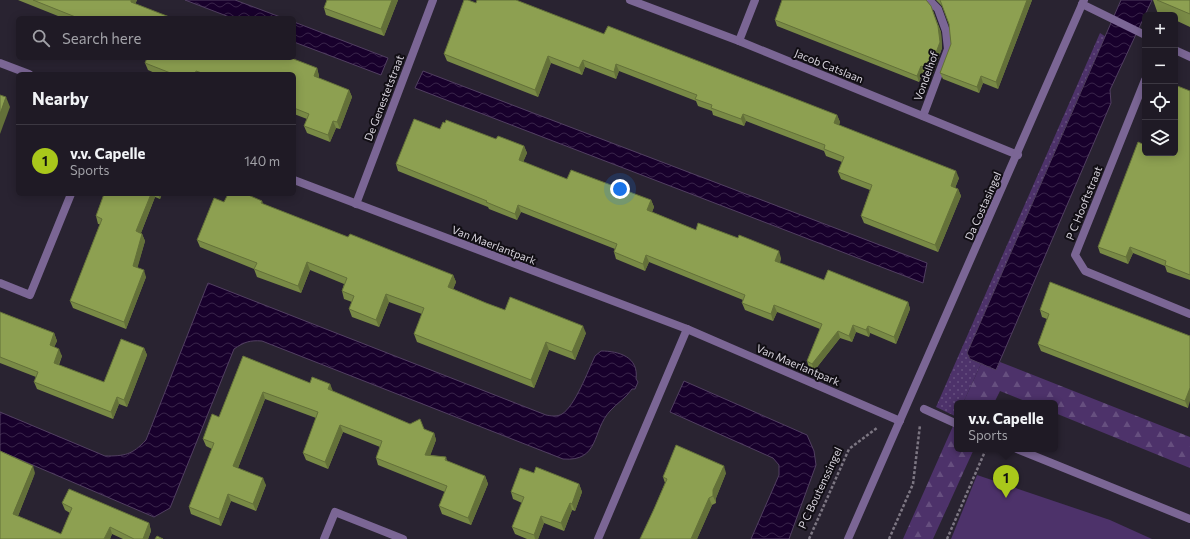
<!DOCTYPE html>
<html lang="en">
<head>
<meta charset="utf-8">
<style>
  body { margin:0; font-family:Commissioner,sans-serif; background:#2c2732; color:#f1f3f6 }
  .controls { position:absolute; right:12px; top:12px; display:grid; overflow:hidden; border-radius:6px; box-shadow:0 2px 10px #0003 }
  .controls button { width:36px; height:36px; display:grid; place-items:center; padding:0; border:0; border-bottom:1px solid #3c3842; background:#1f1a25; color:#f1f3f6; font:20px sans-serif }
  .you { position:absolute; left:620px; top:189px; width:14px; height:14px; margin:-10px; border:3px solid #fff; border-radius:50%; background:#1a73e8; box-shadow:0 0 0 6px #1a73e833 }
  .badge { display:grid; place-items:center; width:26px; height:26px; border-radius:50%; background:#a9c71b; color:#111; font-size:13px; font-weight:700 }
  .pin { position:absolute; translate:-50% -33px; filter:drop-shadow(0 1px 2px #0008) }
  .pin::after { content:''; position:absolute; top:21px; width:14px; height:12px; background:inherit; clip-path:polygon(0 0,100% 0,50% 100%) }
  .popup { position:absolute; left:954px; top:400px; width:104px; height:52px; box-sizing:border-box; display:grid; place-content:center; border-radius:6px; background:#1f1a25; filter:drop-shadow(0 1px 3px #0005); font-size:13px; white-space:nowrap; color:#a1a1a7 }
  .popup b { font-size:15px; color:#f1f3f6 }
  .popup::after { content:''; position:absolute; left:50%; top:100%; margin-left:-8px; border:8px solid transparent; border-top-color:#1f1a25 }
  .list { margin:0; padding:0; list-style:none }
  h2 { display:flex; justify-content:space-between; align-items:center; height:52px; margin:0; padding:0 16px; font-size:17px }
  h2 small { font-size:13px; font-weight:400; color:#a1a1a7 }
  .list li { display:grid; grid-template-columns:26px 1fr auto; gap:12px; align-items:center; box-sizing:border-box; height:72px; padding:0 16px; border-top:1px solid #3c3842 }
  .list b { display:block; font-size:15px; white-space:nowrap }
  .list p { margin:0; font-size:13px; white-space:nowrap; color:#a1a1a7 }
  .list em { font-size:13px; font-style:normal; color:#a1a1a7 }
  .icon { flex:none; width:22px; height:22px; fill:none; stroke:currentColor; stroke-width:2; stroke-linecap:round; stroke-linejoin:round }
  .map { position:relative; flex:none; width:1190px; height:539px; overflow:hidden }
  .search { position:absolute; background:#1f1a25; box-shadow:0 2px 10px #0003; left:16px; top:16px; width:280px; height:44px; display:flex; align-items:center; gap:10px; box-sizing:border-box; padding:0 14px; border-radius:6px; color:#a1a1a7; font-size:15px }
  .panel { position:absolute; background:#1f1a25; box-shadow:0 2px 10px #0003; left:16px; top:72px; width:280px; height:124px; border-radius:6px }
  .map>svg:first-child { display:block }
</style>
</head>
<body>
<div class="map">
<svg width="1190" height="539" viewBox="0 0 1190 539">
  <defs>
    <pattern id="grass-dots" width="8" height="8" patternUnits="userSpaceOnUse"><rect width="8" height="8" fill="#4d326a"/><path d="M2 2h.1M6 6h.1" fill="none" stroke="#664f7f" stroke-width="1.8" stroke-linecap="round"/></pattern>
    <pattern id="forest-firs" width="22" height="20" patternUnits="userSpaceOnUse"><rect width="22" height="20" fill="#4d326a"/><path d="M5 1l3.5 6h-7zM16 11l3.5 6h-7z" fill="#664f7f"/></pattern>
    <pattern id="water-waves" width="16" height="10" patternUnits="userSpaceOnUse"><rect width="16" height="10" fill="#18002c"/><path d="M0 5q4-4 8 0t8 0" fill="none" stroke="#39244a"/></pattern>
  </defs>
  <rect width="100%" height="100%" fill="#292331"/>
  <polygon fill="url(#grass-dots)" points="1100,33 1106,37 1090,70 967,353 970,359 981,364 963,403 957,403 957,417 936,407"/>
  <g fill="url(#forest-firs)">
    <polygon points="1000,362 1190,437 1190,468 1055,413 1055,403 1030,403 1000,391 994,403 963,403 981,364 996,370"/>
    <polygon points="957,417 957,449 974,449 933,539 903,539"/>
  </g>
  <polygon fill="#4d326a" points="977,475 1110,520 1152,539 951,539"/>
  <g fill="url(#water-waves)" stroke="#513f61">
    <polygon points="185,0 235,0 283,18 232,18"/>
    <polygon points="1121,0 1152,0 1110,90 1111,103 996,370 970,359 967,353"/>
    <polygon points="294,22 388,58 381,75 294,42"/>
    <polygon points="423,71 927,263 923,283 415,88"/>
    <path d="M208,283L546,415C551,416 557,417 562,414C575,406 588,371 595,356L601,351C619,351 639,357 636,379L638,382L635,389H632C626,398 617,403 610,411C592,430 600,462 563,459L262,341C250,340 244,342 234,349L170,508L154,517L0,451V412L105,456C125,456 132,455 146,440Z"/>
    <polygon points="684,381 807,435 814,451 816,465 789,539 751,539 779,475 779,465 773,458 670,412"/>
  </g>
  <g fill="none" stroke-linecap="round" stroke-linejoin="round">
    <g stroke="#7d7783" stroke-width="2.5" stroke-dasharray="3 2" stroke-linecap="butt">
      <polyline points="809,539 849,449 877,428"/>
      <polyline points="889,539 913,484 920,425"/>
      <polyline points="947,539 986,449"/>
    </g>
    <g stroke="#7b6695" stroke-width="8">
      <polyline points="923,116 948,49 946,31 938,9 929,0"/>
      <polyline points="924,409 957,424"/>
      <polyline points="1017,449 1190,519"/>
    </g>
    <g stroke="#7b6695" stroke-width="8">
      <polyline points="630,0 739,41 1018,155"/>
      <polyline points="1082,4 1145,35"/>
      <polyline points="739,41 755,0"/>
      <polyline points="1175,50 1190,57"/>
      <polyline points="0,63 29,74"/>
      <polyline points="1145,80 1075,255 1085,271 1190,314"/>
      <polyline points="294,180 687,329 900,421"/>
      <polyline points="356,204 433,0"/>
      <polyline points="0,283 30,295 71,194"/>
      <polyline points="324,539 335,512 403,539"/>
      <polyline points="598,539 687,329"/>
    </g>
    <polyline stroke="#7b6695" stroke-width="8" points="848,539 1084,0"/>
  </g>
  <g fill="#798a46">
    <polygon points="18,0 137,0 135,4 172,18 63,18"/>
    <polygon points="327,0 398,0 384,36 326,15 324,8"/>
    <polygon points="936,0 1032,0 998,89 983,83 979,93 943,79 940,73 951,44 949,24 943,7"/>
    <polygon points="1153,0 1190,0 1190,27 1175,20 1175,15 1162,15 1158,14"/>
    <polygon points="476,3 604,34 837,115 840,122 839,125 959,178 955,188 958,189 961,196 938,252 864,223 861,216 870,190 841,179 838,172 842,162 826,156 824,151 746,121 744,126 713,115 712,111 698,106 696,101 619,71 616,79 585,67 582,75 551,63 538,97 447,61 444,54"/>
    <polygon points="931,6 941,32 942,48 932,76 923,72 919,82 777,26 775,20"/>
    <polygon points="227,59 317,68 319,76 318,78 349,90 352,97 340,129 336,128 330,142 307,133 304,126 307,119 294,114 294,74 157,74 148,70 145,63"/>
    <polygon points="1190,91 1190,280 1167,272 1165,266 1133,253 1128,264 1100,253 1098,247 1145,145"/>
    <polygon points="440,129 496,139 524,146 527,153 523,162 567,179 651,200 654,207 652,212 696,230 781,258 780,263 824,280 908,302 910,309 896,344 870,333 869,337 856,332 852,342 840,338 814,371 809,368 807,361 820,329 777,312 773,321 745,310 742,303 743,300 649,262 645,271 616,259 614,252 615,249 521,212 517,220 489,209 488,207 398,171 396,164"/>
    <polygon points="104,194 162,194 160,199 155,197 141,233 142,234 145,241 137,268 146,277 126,329 73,308 70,301 100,224 98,224 96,216"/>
    <polygon points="262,201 263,204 348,237 453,275 456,282 453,289 486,303 505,310 586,333 575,360 549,350 534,388 417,342 414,334 422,314 389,302 379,327 352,317 349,309 352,302 344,299 342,291 344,284 310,270 301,293 257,277 254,269 200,247 197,240 224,202"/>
    <polygon points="1040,310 1190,336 1188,408 1041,351 1038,344 1047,319 1042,317"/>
    <polygon points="0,312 54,333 57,341 54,347 62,356 59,365 104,382 144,348 147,355 127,407 119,404 113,419 37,389 34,382 36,377 0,363"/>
    <polygon points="243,356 310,383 330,384 332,391 410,424 434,433 436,440 430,455 446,457 447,461 485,476 488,484 471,525 442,514 439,506 445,492 378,465 376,458 380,447 343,432 328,469 306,460 303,453 316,418 265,399 238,468 266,485 256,511 231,501 221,526 191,514 189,507 212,449 206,446 203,439 219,417"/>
    <polygon points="35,473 18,516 61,534 70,513 65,510 62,503 149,523 151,531 148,539 123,539 112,534 110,539 0,539"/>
    <polygon points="534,473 579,484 582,492 575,511 572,510 564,531 544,523 538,539 527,539 515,534 512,527 522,503 513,499 511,492"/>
    <polygon points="726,473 716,498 716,503 712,505 697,539 640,539 654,509 665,483 663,477"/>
  </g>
  <g fill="#637039">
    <polygon points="131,0 137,0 133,9 131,2"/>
    <polygon points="392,0 398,0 384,36 381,29"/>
    <polygon points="1027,0 1032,0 998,89 996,82"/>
    <polygon points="938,26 941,32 942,48 932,76 930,69"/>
    <polygon points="548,56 551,63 538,97 535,90"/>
    <polygon points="583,60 585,67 582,75 579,68"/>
    <polygon points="616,64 619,71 616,79 614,72"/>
    <polygon points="921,66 923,72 919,82 917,76"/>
    <polygon points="317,68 319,76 316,83 314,76"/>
    <polygon points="981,76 983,83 979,93 977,87"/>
    <polygon points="349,90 352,97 340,129 337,122"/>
    <polygon points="6,97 10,107 0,134 0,114"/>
    <polygon points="743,114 746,121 744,126 741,119"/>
    <polygon points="837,115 840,122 837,130 834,123"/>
    <polygon points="333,121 336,128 330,142 328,135"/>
    <polygon points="524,146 527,153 521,167 519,160"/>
    <polygon points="956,171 959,178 953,193 951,186"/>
    <polygon points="958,189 961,196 938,252 935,245"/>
    <polygon points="151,194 154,194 155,197 139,238 136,231"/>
    <polygon points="158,194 162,194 160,199"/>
    <polygon points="651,200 654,207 650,217 647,210"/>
    <polygon points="518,205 521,212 517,220 515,214"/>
    <polygon points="142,234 145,241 136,273 133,266"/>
    <polygon points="1130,247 1133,253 1128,264 1126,257"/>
    <polygon points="779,251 781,258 778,268 775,261"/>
    <polygon points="646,255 649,262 645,271 643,264"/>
    <polygon points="307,262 310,270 301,293 298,286"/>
    <polygon points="144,270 146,277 126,329 124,322"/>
    <polygon points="453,275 456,282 451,295 448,287"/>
    <polygon points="386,294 389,302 379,327 376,320"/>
    <polygon points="908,302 910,309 896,344 894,337"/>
    <polygon points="774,305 777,312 773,321 771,314"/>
    <polygon points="853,325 856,332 852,342 849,336"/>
    <polygon points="583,326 586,333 575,360 572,352"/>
    <polygon points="868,326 870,333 869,337 866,330"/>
    <polygon points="838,331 840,338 814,371 812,364"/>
    <polygon points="54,333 57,341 52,352 50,345"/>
    <polygon points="546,342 549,350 534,388 531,380"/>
    <polygon points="144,348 147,355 127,407 124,400"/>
    <polygon points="59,349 62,356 56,370 54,363"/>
    <polygon points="330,384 333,391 328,389"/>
    <polygon points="1190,388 1190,401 1188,408 1185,401"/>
    <polygon points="263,392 265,399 236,473 233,466"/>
    <polygon points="117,397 119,404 113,419 111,412"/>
    <polygon points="340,425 343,432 328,469 325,462"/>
    <polygon points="434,433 436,440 428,462 425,455"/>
    <polygon points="33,466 35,473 16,521 13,514"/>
    <polygon points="724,466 726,473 716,498 716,503 713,496 713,490"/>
    <polygon points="485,476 488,484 471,525 468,518"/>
    <polygon points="263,478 266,485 256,511 253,504"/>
    <polygon points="579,484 582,492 575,511 572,504"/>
    <polygon points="228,494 231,501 221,526 219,519"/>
    <polygon points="709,498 712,505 697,539 691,539"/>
    <polygon points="570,503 572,510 564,531 561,523"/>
    <polygon points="541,516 544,523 538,539 535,539 534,535"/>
    <polygon points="149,523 151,531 148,539 143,539"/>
    <polygon points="110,527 112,534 110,539 104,539"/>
  </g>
  <g fill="#8da051" stroke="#637039">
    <polygon points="33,0 131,0 131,2 172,18 78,18"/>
    <polygon points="327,0 392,0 381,29 324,8"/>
    <polygon points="464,0 468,0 476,3 477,0 516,0 604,34 608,26 837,115 834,123 956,171 951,186 958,189 935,245 861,216 872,185 838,172 844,157 824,149 825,145 743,114 741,119 711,108 712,105 695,99 697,95 616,64 614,72 583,60 579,68 548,56 535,90 444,54"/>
    <polygon points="782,0 926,0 931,6 938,26 940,42 930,69 921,66 917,76 775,20"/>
    <polygon points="940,0 1027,0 996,82 981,76 977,87 940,73 951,44 949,24"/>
    <polygon points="1157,0 1190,0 1190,14"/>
    <polygon points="147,58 224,58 227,59 228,58 291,58 317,68 314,76 349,90 337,122 333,121 328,135 304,126 309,114 294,108 294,74 205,74 196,71 195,74 173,74 145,63"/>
    <polygon points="1175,85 1190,91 1190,275 1165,265 1166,261 1130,247 1126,257 1098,247 1138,142 1145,145 1145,153 1175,153"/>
    <polygon points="0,95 6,97 0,114"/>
    <polygon points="414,119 440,129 443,122 445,123 446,120 496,139 498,136 524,146 519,160 567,179 571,170 651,200 647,210 696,230 698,223 738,238 739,235 779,251 775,261 824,280 828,270 908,302 894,337 868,326 866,330 853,325 849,336 838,331 812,364 807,361 822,324 774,305 771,314 742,303 745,295 646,255 643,264 614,252 617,244 518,205 515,214 486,202 487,201 396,164"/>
    <polygon points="104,194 151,194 136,231 142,234 133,266 144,270 124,322 70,301 102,219 96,216"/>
    <polygon points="228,194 246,194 262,201 261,203 348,237 350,234 453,275 448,287 486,303 505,310 510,297 583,326 572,352 546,342 531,380 414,334 424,308 386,294 376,320 349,309 354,296 342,291 347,278 307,262 298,286 254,269 257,263 197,240 214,198 224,202"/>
    <polygon points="1050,282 1190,336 1190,388 1185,401 1038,344 1049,314 1040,310"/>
    <polygon points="0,312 54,333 50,345 59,349 54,363 104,382 121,339 144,348 124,400 117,397 111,412 34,382 38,372 0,357"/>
    <polygon points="243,356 310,383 312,377 330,384 328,389 410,424 420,419 424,429 434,433 425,455 446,457 445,460 485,476 468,518 439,506 447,486 376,458 382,441 340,425 325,462 303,453 318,412 263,392 233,466 263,478 253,504 228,494 219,519 189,507 214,443 203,439 212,414 219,417"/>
    <polygon points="676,445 724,466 713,490 713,496 709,498 691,539 640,539 654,509 667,479 663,477"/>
    <polygon points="0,451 33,466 13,514 61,534 72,508 62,503 69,489 149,523 143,539 134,539 110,527 104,539 0,539"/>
    <polygon points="536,467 579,484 572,504 570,503 561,523 541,516 534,535 512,527 524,497 511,492 520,468 534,473"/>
    <polygon points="157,536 163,539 155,539"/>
  </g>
  <g text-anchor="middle" stroke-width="4" stroke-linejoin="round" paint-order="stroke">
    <g font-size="11" fill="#d7d3dc" stroke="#110e14">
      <text transform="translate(829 66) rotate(22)" y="4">Jacob Catslaan</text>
      <text transform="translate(926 76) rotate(-70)" y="4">Vondelhof</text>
      <text transform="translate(384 98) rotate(-69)" y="4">De Genestetstraat</text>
      <text transform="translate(1084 203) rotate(-68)" y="4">P C Hooftstraat</text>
      <text transform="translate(983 206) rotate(-66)" y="4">Da Costasingel</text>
      <text transform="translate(494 245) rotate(21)" y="4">Van Maerlantpark</text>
      <text transform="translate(798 365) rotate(23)" y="4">Van Maerlantpark</text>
      <text transform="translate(820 488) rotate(-65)" y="4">P C Boutenssingel</text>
    </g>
  </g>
</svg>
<div class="controls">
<button>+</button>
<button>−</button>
<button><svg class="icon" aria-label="locate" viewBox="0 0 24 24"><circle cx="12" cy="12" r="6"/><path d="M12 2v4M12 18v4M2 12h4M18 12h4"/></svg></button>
<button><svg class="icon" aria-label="layers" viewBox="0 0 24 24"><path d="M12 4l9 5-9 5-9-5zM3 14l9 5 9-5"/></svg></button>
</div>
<div class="you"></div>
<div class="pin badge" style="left:1006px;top:498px">1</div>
<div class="popup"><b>v.v. Capelle</b>Sports</div>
<div class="search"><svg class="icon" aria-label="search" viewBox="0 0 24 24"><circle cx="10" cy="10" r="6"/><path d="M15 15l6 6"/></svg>Search here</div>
<section class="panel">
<h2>Nearby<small></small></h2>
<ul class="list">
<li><span class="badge">1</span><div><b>v.v. Capelle</b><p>Sports</p></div><em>140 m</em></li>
</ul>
</section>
</div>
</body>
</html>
